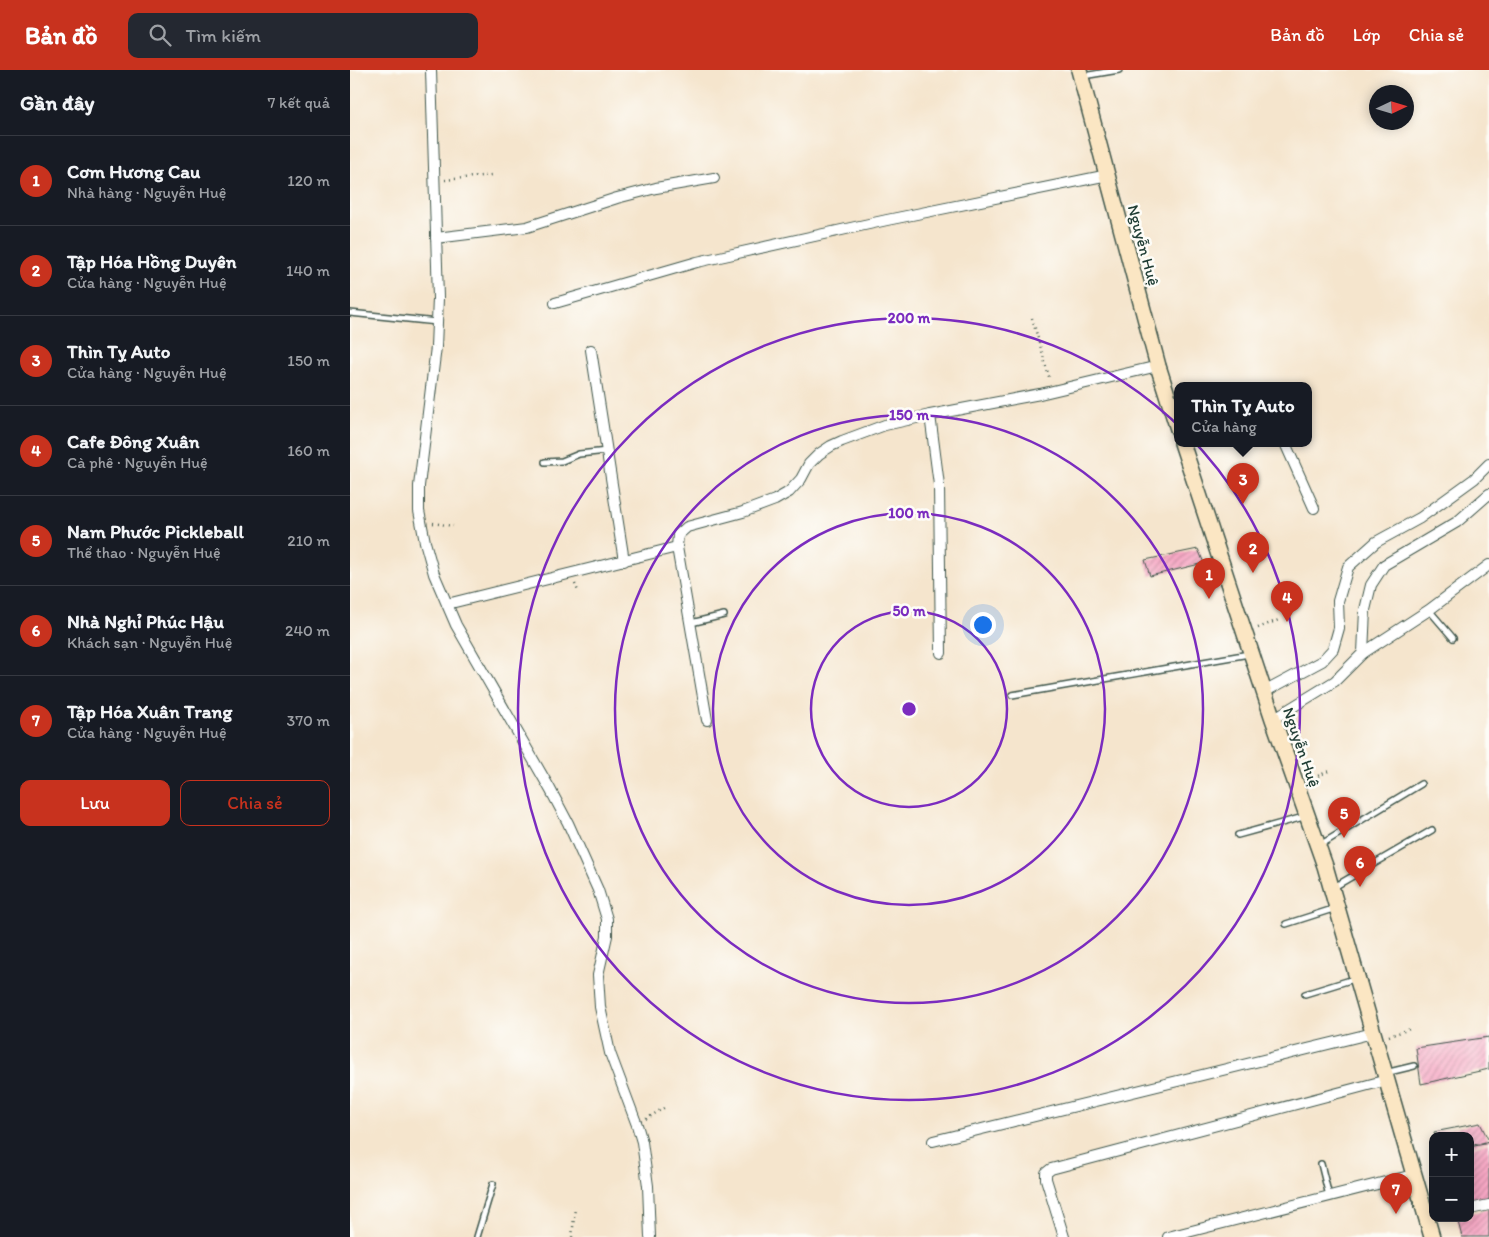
<!DOCTYPE html>
<html lang="vi">
<head>
<meta charset="utf-8">
<style>
  body { margin:0; font-family:Itim,sans-serif; background:#242831; color:#f1f3f6 }
  .controls { position:absolute; right:15px; bottom:15px; display:grid; overflow:hidden; border-radius:10px; box-shadow:0 2px 12px #0003 }
  .controls button { width:45px; height:45px; display:grid; place-items:center; padding:0; border:0; border-bottom:1px solid #363941; background:#171b24; color:#f1f3f6; font:25px sans-serif }
  .compass { position:absolute; left:1019px; top:15px; width:45px; height:45px; border-radius:50%; background:#171b24; box-shadow:0 2px 12px #0003; rotate:86deg }
  .you { position:absolute; left:632px; top:554px; width:18px; height:18px; margin:-12px; border:4px solid #fff; border-radius:50%; background:#1a73e8; box-shadow:0 0 0 8px #1a73e833 }
  .badge { display:grid; place-items:center; width:32px; height:32px; border-radius:50%; background:#c8321e; color:#fff; font-size:16px; font-weight:700 }
  .pin { position:absolute; translate:-50% -41px; filter:drop-shadow(0 1px 2px #0008) }
  .pin::after { content:''; position:absolute; top:26px; width:18px; height:15px; background:inherit; clip-path:polygon(0 0,100% 0,50% 100%) }
  .popup { position:absolute; left:824px; top:312px; width:138px; height:65px; box-sizing:border-box; display:grid; place-content:center; border-radius:10px; background:#171b24; filter:drop-shadow(0 1px 4px #0005); font-size:16px; white-space:nowrap; color:#9ea1a6 }
  .popup b { font-size:19px; color:#f1f3f6 }
  .popup::after { content:''; position:absolute; left:50%; top:100%; margin-left:-10px; border:10px solid transparent; border-top-color:#171b24 }
  .list { margin:0; padding:0; list-style:none }
  h2 { display:flex; justify-content:space-between; align-items:center; height:65px; margin:0; padding:0 20px; font-size:21px }
  h2 small { font-size:16px; font-weight:400; color:#9ea1a6 }
  .list li { display:grid; grid-template-columns:32px 1fr auto; gap:15px; align-items:center; box-sizing:border-box; height:90px; padding:0 20px; border-top:1px solid #363941 }
  .list b { display:block; font-size:19px; white-space:nowrap }
  .list p { margin:0; font-size:16px; white-space:nowrap; color:#9ea1a6 }
  .list em { font-size:16px; font-style:normal; color:#9ea1a6 }
  .actions { display:flex; gap:10px; padding:15px 20px }
  .actions a { flex:1; padding:11px 0; border:1px solid #c8321e; border-radius:10px; text-align:center; font-size:18px; color:#c8321e }
  .actions .main { background:#c8321e; color:#fff }
  .icon { flex:none; width:28px; height:28px; fill:none; stroke:currentColor; stroke-width:2; stroke-linecap:round; stroke-linejoin:round }
  .map { position:relative; flex:none; width:1139px; height:1167px; overflow:hidden }
  header { display:flex; align-items:center; gap:30px; box-sizing:border-box; height:70px; padding:0 25px; background:#c8321e; color:#fff }
  header strong { font-size:24px }
  nav { display:flex; gap:28px; margin-inline-start:auto; font-size:18px }
  .search { width:350px; height:45px; background:#242831; display:flex; align-items:center; gap:12px; box-sizing:border-box; padding:0 18px; border-radius:10px; color:#9ea1a6; font-size:19px }
  main { display:flex }
  aside { flex:1; background:#171b24 }
  .map>svg:first-child { display:block }
</style>
</head>
<body>
<header>
<strong>Bản đồ</strong>
<div class="search"><svg class="icon" aria-label="search" viewBox="0 0 24 24"><circle cx="10" cy="10" r="6"/><path d="M15 15l6 6"/></svg>Tìm kiếm</div>
<nav><a>Bản đồ</a><a>Lớp</a><a>Chia sẻ</a></nav>
</header>
<main>
<aside>
<h2>Gần đây<small>7 kết quả</small></h2>
<ul class="list">
<li><span class="badge">1</span><div><b>Cơm Hương Cau</b><p>Nhà hàng · Nguyễn Huệ</p></div><em>120 m</em></li>
<li><span class="badge">2</span><div><b>Tập Hóa Hồng Duyên</b><p>Cửa hàng · Nguyễn Huệ</p></div><em>140 m</em></li>
<li><span class="badge">3</span><div><b>Thìn Tỵ Auto</b><p>Cửa hàng · Nguyễn Huệ</p></div><em>150 m</em></li>
<li><span class="badge">4</span><div><b>Cafe Đông Xuân</b><p>Cà phê · Nguyễn Huệ</p></div><em>160 m</em></li>
<li><span class="badge">5</span><div><b>Nam Phước Pickleball</b><p>Thể thao · Nguyễn Huệ</p></div><em>210 m</em></li>
<li><span class="badge">6</span><div><b>Nhà Nghỉ Phúc Hậu</b><p>Khách sạn · Nguyễn Huệ</p></div><em>240 m</em></li>
<li><span class="badge">7</span><div><b>Tập Hóa Xuân Trang</b><p>Cửa hàng · Nguyễn Huệ</p></div><em>370 m</em></li>
</ul>
<div class="actions"><a class="main">Lưu</a><a>Chia sẻ</a></div>
</aside>
<div class="map">
<svg width="1139" height="1167" viewBox="0 0 1139 1167">
  <defs>
    <pattern id="building-hatch" width="6" height="6" patternUnits="userSpaceOnUse" patternTransform="scale(1.25)"><rect width="6" height="6" fill="#f7a7c4"/><path d="M-1 1l2-2M0 6l6-6M5 7l2-2" fill="none" stroke="#c789a0"/></pattern>
  </defs>
  <rect width="100%" height="100%" fill="#fdfcf7"/>
  <filter id="ink" filterUnits="userSpaceOnUse"><feTurbulence type="fractalNoise" baseFrequency=".02" numOctaves="2"/><feDisplacementMap in="SourceGraphic" scale="10" xChannelSelector="R" yChannelSelector="G"/><feConvolveMatrix kernelMatrix="1 2 1 2 8 2 1 2 1" color-interpolation-filters="sRGB"/></filter>
  <filter id="wash" filterUnits="userSpaceOnUse"><feTurbulence type="fractalNoise" baseFrequency=".0096" numOctaves="4" result="noise"/><feDisplacementMap in="SourceGraphic" scale="20" xChannelSelector="R" yChannelSelector="G"/><feGaussianBlur stdDeviation="1.12" result="paint"/><feColorMatrix in="noise" values="0 0 0 0 0 0 0 0 0 0 0 0 0 0 0 0 0 1.4 0 .05"/><feComposite in="paint" operator="in"/></filter>
  <g filter="url(#wash)">
    <rect width="100%" height="100%" fill="#f5e5cd"/>
    <g id="blocks">
      <g fill="url(#building-hatch)">
        <polygon points="848,479 854,493 800,506 795,490"/>
        <polygon points="1139,967 1139,999 1071,1014 1066,978"/>
        <polygon points="1130,1053 1139,1071 1120,1076 1120,1066 1085,1066 1084,1062"/>
        <polygon points="1139,1073 1139,1132 1120,1136 1120,1077"/>
        <polygon points="1139,1139 1139,1167 1112,1167 1107,1148 1120,1148 1120,1143"/>
      </g>
    </g>
  </g>
  <g filter="url(#ink)">
    <use href="#blocks" fill-opacity="0" stroke="#3f564b" stroke-width="1"/>
    <g fill="none" stroke-linecap="round" stroke-linejoin="round">
      <g stroke="#3f564b" stroke-width="8">
        <g id="lane">
          <polyline points="733,6 769,0"/>
          <polyline points="0,243 87,252"/>
          <polyline points="195,392 212,391 229,384 257,381"/>
          <polyline points="1079,540 1103,568"/>
          <polyline points="341,553 374,545"/>
          <polyline points="662,625 899,584"/>
          <polyline points="888,765 957,746"/>
          <polyline points="970,775 1071,714"/>
          <polyline points="984,817 1082,760"/>
          <polyline points="936,854 986,838"/>
          <polyline points="955,924 1007,908"/>
          <polyline points="1035,1003 1064,996"/>
          <polyline points="971,1094 979,1126"/>
          <polyline points="127,1167 143,1114"/>
        </g>
      </g>
      <g stroke="#3f564b" stroke-width="12">
        <g id="street">
          <polyline points="81,0 88,228 86,277 69,416 69,441 75,472 84,504 106,555 200,719 218,753 248,820 257,849 257,866 248,905 250,937 260,983 287,1055 292,1072 298,1116 300,1167"/>
          <polyline points="86,168 177,157 267,128 306,118 364,108"/>
          <polyline points="205,233 347,192 537,150 758,105"/>
          <polyline points="241,280 274,491"/>
          <polyline points="580,345 589,415 591,583"/>
          <polyline points="935,373 964,438"/>
          <polyline points="97,534 327,477"/>
          <polyline points="1013,583 1079,540 1139,495"/>
          <polyline points="914,622 972,591 983,579 989,558 988,531 998,497 1026,472 1070,448 1124,409 1139,394"/>
          <polyline points="923,649 985,611 1013,583 1015,540 1021,515 1034,495 1107,452 1139,424"/>
          <polyline points="357,650 327,477 328,465 337,457 393,442 425,430 439,422 451,409 459,394 469,384 481,376 492,371 535,355 580,345 690,324 808,296"/>
          <polyline points="583,1071 1023,963"/>
          <polyline points="1120,1139 1139,1135"/>
          <polyline points="714,1167 696,1109 696,1103 701,1099 1037,1010"/>
          <polyline points="818,1167 1063,1105"/>
        </g>
      </g>
      <g stroke="#3f564b" stroke-width="18">
        <g id="secondary">
          <polyline points="729,0 808,296 828,359"/>
          <polyline points="832,373 923,649 975,796 1082,1167"/>
        </g>
      </g>
      <g stroke="#3f564b" stroke-width="2.5" stroke-dasharray="1 4" stroke-linecap="butt">
        <polyline points="95,110 141,105"/>
        <polyline points="682,248 700,310"/>
        <polyline points="83,453 103,456"/>
        <polyline points="225,514 228,521"/>
        <polyline points="908,558 931,549"/>
        <polyline points="959,710 981,700"/>
        <polyline points="1039,966 1060,959"/>
        <polyline points="296,1049 317,1036"/>
        <polyline points="222,1167 225,1138"/>
      </g>
      <use href="#lane" stroke="#fff" stroke-width="5"/>
      <use href="#street" stroke="#fff" stroke-width="10"/>
      <use href="#secondary" stroke="#fbe6c3" stroke-width="15"/>
    </g>
  </g>
  <g fill="none" stroke="#7b2cbf" stroke-width="2.5">
    <circle cx="559" cy="639" r="98"/>
    <circle cx="559" cy="639" r="196"/>
    <circle cx="559" cy="639" r="294"/>
    <circle cx="559" cy="639" r="391"/>
  </g>
  <g text-anchor="middle" stroke-width="5" stroke-linejoin="round" paint-order="stroke">
    <g font-size="16" fill="#1f3d34" stroke="#fdfcf7">
      <text transform="translate(794 175) rotate(75)" y="6">Nguyễn Huệ</text>
      <text transform="translate(952 677) rotate(71)" y="6">Nguyễn Huệ</text>
    </g>
  </g>
  <circle cx="559" cy="639" r="8" fill="#7b2cbf" stroke="#fdfcf7" stroke-width="2.5"/>
  <g font-size="15" text-anchor="middle" font-weight="bold" fill="#7b2cbf" stroke="#fdfcf7" stroke-width="5" stroke-linejoin="round" paint-order="stroke">
    <text x="559" y="253">200 m</text>
    <text x="559" y="350">150 m</text>
    <text x="559" y="448">100 m</text>
    <text x="559" y="546">50 m</text>
  </g>
</svg>
<div class="controls">
<button>+</button>
<button>−</button>
</div>
<svg class="compass" viewBox="-18 -18 36 36"><path d="M0-13l5 13h-10z" fill="#e53935"/><path d="M0 13l5-13h-10z" fill="#9ea1a6"/></svg>
<div class="you"></div>
<div class="pin badge" style="left:859px;top:529px">1</div>
<div class="pin badge" style="left:903px;top:503px">2</div>
<div class="pin badge" style="left:893px;top:434px">3</div>
<div class="popup"><b>Thìn Tỵ Auto</b>Cửa hàng</div>
<div class="pin badge" style="left:937px;top:552px">4</div>
<div class="pin badge" style="left:994px;top:768px">5</div>
<div class="pin badge" style="left:1010px;top:817px">6</div>
<div class="pin badge" style="left:1046px;top:1144px">7</div>
</div>
</main>
</body>
</html>
